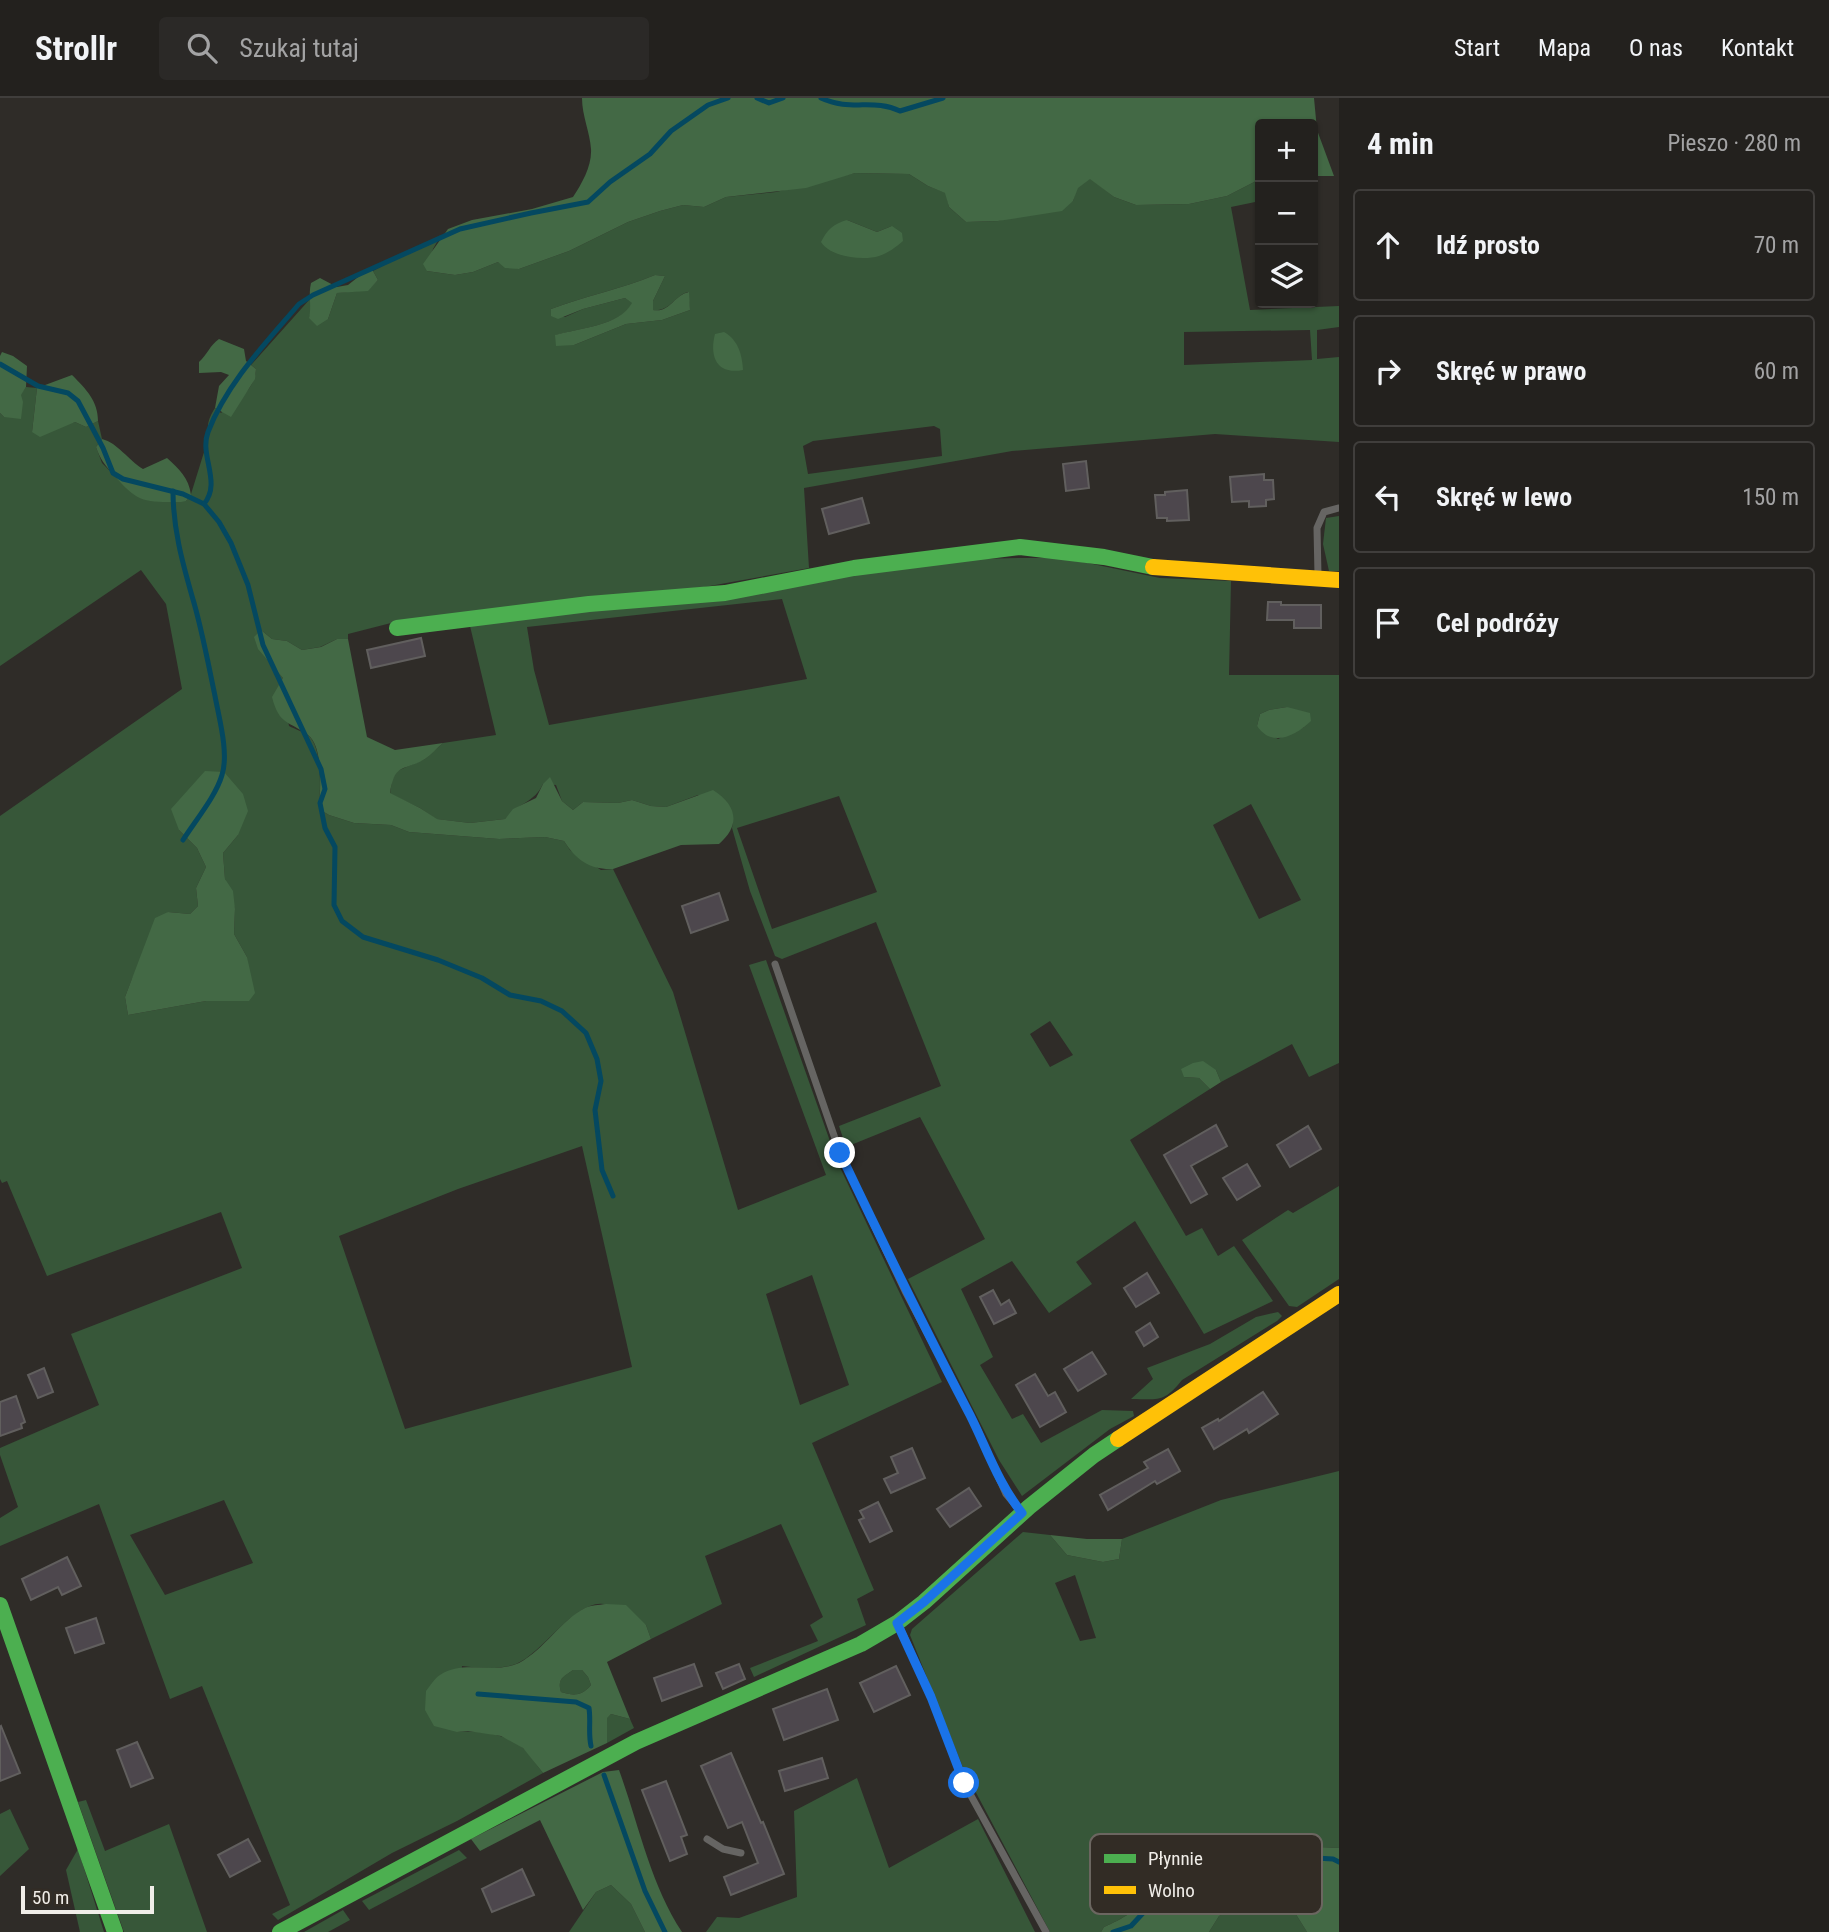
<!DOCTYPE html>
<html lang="pl">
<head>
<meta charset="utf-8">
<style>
  body { margin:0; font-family:"Roboto Condensed",sans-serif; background:#2b2927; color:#f1f3f6 }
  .controls { position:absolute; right:21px; top:21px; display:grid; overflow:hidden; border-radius:7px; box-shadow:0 2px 5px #0004 }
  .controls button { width:63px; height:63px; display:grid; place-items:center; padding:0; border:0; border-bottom:2px solid #403e3c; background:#23211e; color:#f1f3f6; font:35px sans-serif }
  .scale { position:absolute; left:21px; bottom:18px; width:133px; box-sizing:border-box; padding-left:7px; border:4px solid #f0ede8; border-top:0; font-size:19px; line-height:24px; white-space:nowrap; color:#f0ede8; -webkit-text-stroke:5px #322c25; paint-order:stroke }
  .stop { position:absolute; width:21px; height:21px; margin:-16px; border:5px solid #1a73e8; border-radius:50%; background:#fff }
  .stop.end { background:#1a73e8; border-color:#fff; box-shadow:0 2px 7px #0008 }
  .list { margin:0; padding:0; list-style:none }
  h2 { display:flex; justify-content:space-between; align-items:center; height:91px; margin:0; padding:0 28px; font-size:30px }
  h2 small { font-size:23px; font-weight:400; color:#a3a3a4 }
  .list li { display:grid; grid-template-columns:46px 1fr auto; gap:21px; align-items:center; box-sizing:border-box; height:112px; margin:0 14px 14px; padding:0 14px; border:2px solid #403e3c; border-radius:7px }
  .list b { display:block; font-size:26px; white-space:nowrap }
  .list em { font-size:23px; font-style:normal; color:#a3a3a4 }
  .icon { flex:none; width:38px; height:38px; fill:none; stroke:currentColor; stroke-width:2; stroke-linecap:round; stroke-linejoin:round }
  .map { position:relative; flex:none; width:1339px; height:1834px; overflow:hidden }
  header { display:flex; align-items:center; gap:42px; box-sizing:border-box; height:98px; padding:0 35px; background:#23211e; border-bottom:2px solid #403e3c }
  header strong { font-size:33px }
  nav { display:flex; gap:38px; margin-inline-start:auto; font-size:24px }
  .search { width:490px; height:63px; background:#2b2927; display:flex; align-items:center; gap:18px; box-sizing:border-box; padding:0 24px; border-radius:7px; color:#a3a3a4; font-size:26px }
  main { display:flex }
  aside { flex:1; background:#23211e }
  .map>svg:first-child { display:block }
</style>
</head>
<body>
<header>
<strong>Strollr</strong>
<div class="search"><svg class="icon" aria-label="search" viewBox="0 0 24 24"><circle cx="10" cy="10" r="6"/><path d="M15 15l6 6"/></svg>Szukaj tutaj</div>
<nav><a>Start</a><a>Mapa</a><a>O nas</a><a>Kontakt</a></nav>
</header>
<main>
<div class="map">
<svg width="1339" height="1834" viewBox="0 0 1339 1834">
  <rect width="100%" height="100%" fill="#2f2c28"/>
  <g fill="#375739" fill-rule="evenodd">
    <path d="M855,75L909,76L928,88L946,95L949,109L966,124L998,123L1073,103L1077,90L1090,80L1114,99L1136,107L1189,106L1227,98L1260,81V103L1231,109L1250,212L1339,208V229L1317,232V261L1339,259V344L1215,336L1012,353L804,390L809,470L704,489L391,525L348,536V541H337L320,549L302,552L287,543L272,541L261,532L273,567L283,580L282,584L289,628C295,631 304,634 309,638C323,651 320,694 319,711L329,717L354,725L391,727L409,734L499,741L545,739L564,743L570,752L601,772L613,771L673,894L738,1112L826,1077L749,867L766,862L837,1063L942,1284L812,1345L874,1492L857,1501L866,1527L754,1579L750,1570L818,1543L810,1527L823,1519L781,1426L705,1458L722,1506L651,1541L646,1527C634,1521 621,1511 608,1507C577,1497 544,1555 516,1566C498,1572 480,1570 462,1568L457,1634C478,1632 505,1636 522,1649C530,1656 536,1667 543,1675L457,1723L392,1755L278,1822L272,1816L290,1807L202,1588L170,1601L99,1406L0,1448V1420L18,1409L0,1357V1350L99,1307L71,1236L242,1170L221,1114L47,1178L7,1083L2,1085L0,1081V718L182,591L166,506L141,472L0,568V315L4,319L26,289L37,290L32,334L75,324L86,329L98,323L102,341L96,349L102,365L113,376L153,403H186L191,396L209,338C206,328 209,319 215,310L221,315C237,303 255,292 256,271L251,267L310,201L312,210L309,220L328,221L337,195L368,192L378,182L373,173L441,137L433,151L427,173L455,177L473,174L498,164L519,171L569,153L628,124L660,113L683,107L704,109L726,99L776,94ZM847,122L877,134L892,128L843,156ZM655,177L665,178L653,203V212C670,214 674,198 688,194L690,212L662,222L626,226L574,247L556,237C580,230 619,228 633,205L625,200L583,211L565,219L551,217V211C585,198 621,191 655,177ZM1310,232L1312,262L1184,267V234ZM934,328L940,331L942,358L808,376L803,348L813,343ZM179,732L238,737L223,755L225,781L235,811L234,836L247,859L249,903H206L128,917L125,899L132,881L168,814L190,816L198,808L196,790L206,769L197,750ZM582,1048L632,1269L405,1331L339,1138L458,1091ZM812,1177L849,1287L800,1307L766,1196ZM224,1402L253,1465L165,1497L130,1437Z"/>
    <polygon points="1339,418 1339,473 1329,473 1323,446 1326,420"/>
    <path d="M1018,460H1054L1083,464L1160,480L1231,483L1229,577H1339V965L1309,979L1292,946L1221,984L1216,972L1184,979L1199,980L1210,991L1130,1042L1186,1138L1202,1130L1218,1158L1234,1148L1273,1203L1204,1236L1135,1123L1076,1164L1092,1186L1049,1215L1012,1163L961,1191L993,1259L980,1267L1012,1321L1023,1316L1041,1345L1102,1312L1133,1313L1134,1318L1110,1331L1022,1398L999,1362L908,1181L985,1141L920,1019L846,1049L839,1028L941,988L876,824L782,861L775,858L750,793L732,730L733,723L698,697L666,709L651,708L632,702L618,705L583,704L573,712L562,703L556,687L543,686C533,706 519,704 505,721L470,725L436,721L420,710L390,696L392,682L397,673L425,661L443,645L496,637L470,528L975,461ZM782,501L807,581L549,627L534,572L527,529ZM1287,609L1304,629L1278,641L1257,628L1260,616L1269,612ZM839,698L877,794L772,831L737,730ZM1251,706L1301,802L1259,821L1213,727ZM1050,923L1073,957L1050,969L1030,936Z"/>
    <polygon points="1339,1088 1339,1181 1297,1209 1289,1208 1242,1142 1288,1112 1293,1115"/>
    <path d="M1278,1214L1282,1218L1277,1223L1182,1282C1164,1305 1158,1301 1131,1301L1153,1281L1147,1270L1210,1246L1256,1219Z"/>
    <path d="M1339,1373V1750L1318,1749L1298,1765L1280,1768L1256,1753H1217L1175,1745L1141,1747L1148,1765L1144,1780L1149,1793C1140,1812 1122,1821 1104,1829L1101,1834H1050L964,1672L910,1537L912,1531L1023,1434L1050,1437L1067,1457L1103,1464L1119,1461L1122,1441L1221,1402ZM1075,1477L1096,1540L1080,1543L1055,1485Z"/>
    <path d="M573,1572H582L588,1579L591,1587C582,1598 574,1598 561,1594C557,1581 563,1579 573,1572Z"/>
    <polygon points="611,1616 630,1621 634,1630 607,1645 606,1620"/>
    <polygon points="857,1680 889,1770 978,1721 1035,1834 706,1834 717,1819 739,1820 797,1799 794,1713"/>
    <polygon points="86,1702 105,1753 169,1726 207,1834 124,1834 78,1704"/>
    <polygon points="10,1711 29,1751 0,1778 0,1716"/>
    <polygon points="78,1751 104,1834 80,1834 66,1772"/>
    <polygon points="459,1752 467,1760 369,1812 362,1803"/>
    <polygon points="611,1787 631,1806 645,1834 569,1834 596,1794"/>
    <polygon points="1251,1802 1292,1810 1307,1834 1209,1834 1219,1818"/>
    <polygon points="343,1812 350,1822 328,1834 304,1834"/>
  </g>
  <g fill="#436945" fill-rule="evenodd">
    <path d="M582,0H1314L1317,32L1334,78H1313V26H1260V81L1227,98L1189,106L1136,107L1114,99L1090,81L1078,90L1073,103L1062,113L998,123L966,124L949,109L945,95L928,88L909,76L855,75L806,90L726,99L704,109L683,107L660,113L628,124L569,153L519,171L505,170L498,164L473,174L455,177L427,173L423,166L448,131L472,122L532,111L573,99C582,85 592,68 591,51C590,34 582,18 582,0Z"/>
    <path d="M847,122L877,134L892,128L902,135L903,143C896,149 888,155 879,158C863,163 830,159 821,144C827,132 833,126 847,122Z"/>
    <path d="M367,172L373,173L378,182L368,193L337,195L328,221L317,228L309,220C312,208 308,197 311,185L320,180L337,189L348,187Z"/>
    <path d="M655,177L665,178L653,203V212C670,215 674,197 689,194L690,212L662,222L626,226L574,247L556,248L555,237C580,230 619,228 632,205L625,200L583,211L558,221L551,218V211C585,198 621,191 655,177Z"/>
    <path d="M724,234C738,242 742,256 743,272C717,277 709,259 715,236Z"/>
    <path d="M219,241L244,251L246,263L256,271L255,281L231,319L215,310L219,288L229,277L221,274L199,275V264C207,257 210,247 219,241Z"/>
    <polygon points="2,254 13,258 27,268 26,289 21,297 23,304 21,321 4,319 0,315 0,258"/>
    <path d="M72,277C86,291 98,303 98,323L86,329L75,324L40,339L32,334L37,290Z"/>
    <path d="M102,341C118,345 128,362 143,371L167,360C179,371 189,380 191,397L186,403L181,404C143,404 138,405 113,376C105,367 100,361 96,349Z"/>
    <path d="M261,532L272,541L287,543L302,552L321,549L337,541H348L367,639L395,652L443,645C437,650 431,657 425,661C403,674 395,664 390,695L420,710L437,721L470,725L505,721L513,711L536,700L543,686L550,679L562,703L573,712L583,704L618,705L632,702L651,708L666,709L713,692C737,707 741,727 719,746L681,747L613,771C590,772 576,762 564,743L545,739L499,741L409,734L391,727L354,725L329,717L319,711C320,693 324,649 308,637C289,623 279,627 272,599L283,580L258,551L254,539Z"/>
    <path d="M1287,609L1310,615L1311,623C1295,638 1272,650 1257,628L1260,616L1269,612Z"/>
    <polygon points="205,673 224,674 243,696 248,713 238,737 223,755 225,781 233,793 235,811 234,836 247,859 255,895 249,903 206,903 128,917 125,899 155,820 168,814 190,816 198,808 196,790 206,769 197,750 179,732 171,711"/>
    <polygon points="1203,963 1216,972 1221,984 1210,991 1199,980 1184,979 1181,971 1193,965"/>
    <polygon points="1050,1437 1087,1441 1122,1441 1119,1461 1103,1464 1067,1457"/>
    <path d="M606,1506L626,1507L646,1527L651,1541L607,1564L630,1621L611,1616L607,1620V1645L543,1675L523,1650L501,1638L468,1633L457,1634L434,1628L425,1612L426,1593C430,1588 435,1580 440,1577C464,1561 493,1577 519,1565C545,1551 561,1522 585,1510C591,1507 599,1507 606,1506ZM573,1572H582L588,1579L591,1587C582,1598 574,1598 561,1594C557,1581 563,1579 573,1572Z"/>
    <path d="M619,1672C639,1727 650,1785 682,1834H645L631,1806L611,1787L596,1794L583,1812L540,1722L480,1753L471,1741L603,1674Z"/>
    <path d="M1149,1741L1159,1747L1175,1745L1217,1753H1256L1280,1768L1298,1765L1318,1749L1339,1750V1834H1307L1292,1810L1251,1802L1219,1818L1209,1834H1101L1104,1829C1122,1821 1140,1812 1149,1793L1144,1780L1148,1765L1140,1747Z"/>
  </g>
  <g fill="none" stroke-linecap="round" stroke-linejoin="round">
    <g stroke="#044860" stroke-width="5">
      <polyline points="757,0 769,5 783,0"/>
      <path d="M821,0C851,14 873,0 900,13L943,0"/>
      <path d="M0,266L38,288L68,295L78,303L103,350L113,375L123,381L183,396L204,406C222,384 199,358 208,334C227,285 265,246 299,206L313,197L460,131L531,115L588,104L610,84L650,56L671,33L708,7L728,0"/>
      <path d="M173,393C173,430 182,463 192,498C202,531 208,565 215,598C219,620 229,655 222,677C216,698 195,723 183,742"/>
      <polyline points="204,406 219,424 231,445 248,487 263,547 321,671 325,691 320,705 325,730 335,749 334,807 342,823 363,839 438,862 482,880 510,897 541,903 562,913 586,935 597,961 601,983 595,1012 602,1072 613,1098"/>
      <path d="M478,1596L576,1604L589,1610C591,1623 588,1635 591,1648"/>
      <polyline points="604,1677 645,1793 665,1834"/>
      <polyline points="1113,1834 1131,1828 1156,1801 1175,1792 1216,1779 1225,1768 1238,1760 1263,1763 1280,1758 1333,1761 1339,1764"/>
    </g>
  </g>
  <g fill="#4d474d" stroke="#615f5e" stroke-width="2">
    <polygon points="1086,363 1089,390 1066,393 1063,366"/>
    <polygon points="1264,376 1264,382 1273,382 1274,401 1266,402 1266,408 1249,409 1249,403 1232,404 1230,379"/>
    <polygon points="1187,392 1189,422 1167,423 1167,420 1157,420 1155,397 1165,397 1165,394"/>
    <polygon points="862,400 869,425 829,436 822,411"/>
    <polygon points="1268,504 1281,504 1281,507 1321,507 1321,530 1294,530 1294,522 1267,522"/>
    <polygon points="421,540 425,558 371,570 367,552"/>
    <polygon points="719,795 728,822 691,835 682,808"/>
    <polygon points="1216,1027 1227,1048 1191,1068 1207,1096 1191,1105 1164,1057"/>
    <polygon points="1308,1028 1321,1051 1290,1069 1277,1047"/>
    <polygon points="1247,1066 1260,1088 1237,1102 1223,1080"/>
    <polygon points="1147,1175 1159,1195 1136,1209 1124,1190"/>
    <polygon points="993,1192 1001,1207 1009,1202 1016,1215 994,1226 980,1199"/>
    <polygon points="1150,1225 1158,1239 1144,1248 1136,1234"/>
    <polygon points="1092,1254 1106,1276 1078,1293 1064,1271"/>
    <polygon points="44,1270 53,1294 38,1300 28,1277"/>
    <polygon points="1035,1276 1048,1298 1055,1294 1066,1314 1040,1329 1016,1287"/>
    <polygon points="1263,1294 1278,1316 1249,1335 1247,1331 1214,1351 1202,1330 1218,1321 1219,1323"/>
    <polygon points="16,1298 25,1324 21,1326 22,1330 0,1338 0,1304"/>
    <polygon points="912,1350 925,1380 891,1395 884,1381 898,1375 891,1359"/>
    <polygon points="1168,1351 1180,1373 1157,1386 1155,1383 1108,1412 1100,1397 1148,1370 1144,1364"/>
    <polygon points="969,1390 981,1408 950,1429 937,1411"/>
    <polygon points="878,1404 892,1433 870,1444 859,1422 864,1420 860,1413"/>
    <polygon points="67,1459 81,1488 62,1497 58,1489 31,1502 22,1481"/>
    <polygon points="96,1520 104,1545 75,1555 66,1530"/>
    <polygon points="694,1566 702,1588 662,1603 654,1580"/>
    <polygon points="739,1566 745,1581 723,1591 716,1575"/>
    <polygon points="896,1568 910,1597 874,1614 860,1585"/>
    <polygon points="827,1591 838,1622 784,1642 773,1611"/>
    <polygon points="1,1628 20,1675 0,1683 0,1629"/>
    <polygon points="137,1644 153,1680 131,1689 117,1652"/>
    <polygon points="731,1655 761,1725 763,1724 784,1776 731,1797 724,1779 758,1765 742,1724 728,1730 701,1668"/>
    <polygon points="822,1660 828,1680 785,1693 779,1673"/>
    <polygon points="666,1683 687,1737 681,1739 687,1756 670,1763 642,1692"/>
    <polygon points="248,1741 260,1763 230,1779 218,1757"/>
    <polygon points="522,1771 534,1797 492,1814 482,1791"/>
  </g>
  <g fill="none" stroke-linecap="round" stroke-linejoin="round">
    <g stroke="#666563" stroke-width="7">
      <polyline points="1318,477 1317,430 1324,414 1339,410"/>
      <polyline points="775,866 840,1055 905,1193 975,1326 1006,1396 1022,1415"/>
      <polyline points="898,1525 931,1599 964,1685 1046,1834"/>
      <polyline points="707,1741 723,1751 741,1755"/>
    </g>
    <g stroke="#4caf50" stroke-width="16">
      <polyline points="397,530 589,506 725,495 854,470 1020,449 1104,459 1153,469"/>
      <polyline points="0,1507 115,1834"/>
      <polyline points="280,1834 636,1644 861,1546 897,1525 924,1504 1029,1409 1094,1357 1118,1341"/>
    </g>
    <g stroke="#ffc107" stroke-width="16">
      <polyline points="1153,469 1339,482"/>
      <polyline points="1118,1341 1339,1196"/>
    </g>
  </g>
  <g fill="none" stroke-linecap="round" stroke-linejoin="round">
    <path stroke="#1a73e8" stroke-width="9" d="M840,1055C882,1143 925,1231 970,1317C987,1351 998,1385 1022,1415L924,1504L897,1525L931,1599L964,1685"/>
  </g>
  <rect x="1090" y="1736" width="232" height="80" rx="10" fill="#322c25" stroke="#6b6660" stroke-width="2"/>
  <rect x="1104" y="1756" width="32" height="9" fill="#4caf50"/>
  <rect x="1104" y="1788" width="32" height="8" fill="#ffc107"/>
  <g font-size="19" fill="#f0ede8">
    <text x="1148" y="1767">Płynnie</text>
    <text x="1148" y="1799">Wolno</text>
  </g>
</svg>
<div class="controls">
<button>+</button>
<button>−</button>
<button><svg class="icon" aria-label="layers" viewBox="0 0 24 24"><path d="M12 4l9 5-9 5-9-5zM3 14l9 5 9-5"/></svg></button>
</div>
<div class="scale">50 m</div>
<div class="stop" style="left:964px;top:1685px"></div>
<div class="stop end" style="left:840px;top:1055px"></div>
</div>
<aside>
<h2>4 min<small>Pieszo · 280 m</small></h2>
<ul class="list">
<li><svg class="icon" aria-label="ahead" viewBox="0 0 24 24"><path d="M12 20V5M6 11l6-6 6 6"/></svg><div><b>Idź prosto</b></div><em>70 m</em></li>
<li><svg class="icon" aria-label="right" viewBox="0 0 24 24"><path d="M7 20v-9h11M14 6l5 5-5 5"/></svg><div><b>Skręć w prawo</b></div><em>60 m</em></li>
<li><svg class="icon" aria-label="left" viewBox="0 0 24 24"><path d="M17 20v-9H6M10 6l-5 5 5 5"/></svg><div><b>Skręć w lewo</b></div><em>150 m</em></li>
<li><svg class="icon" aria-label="arrive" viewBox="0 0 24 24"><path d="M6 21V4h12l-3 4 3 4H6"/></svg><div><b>Cel podróży</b></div></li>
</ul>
</aside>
</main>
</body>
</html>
